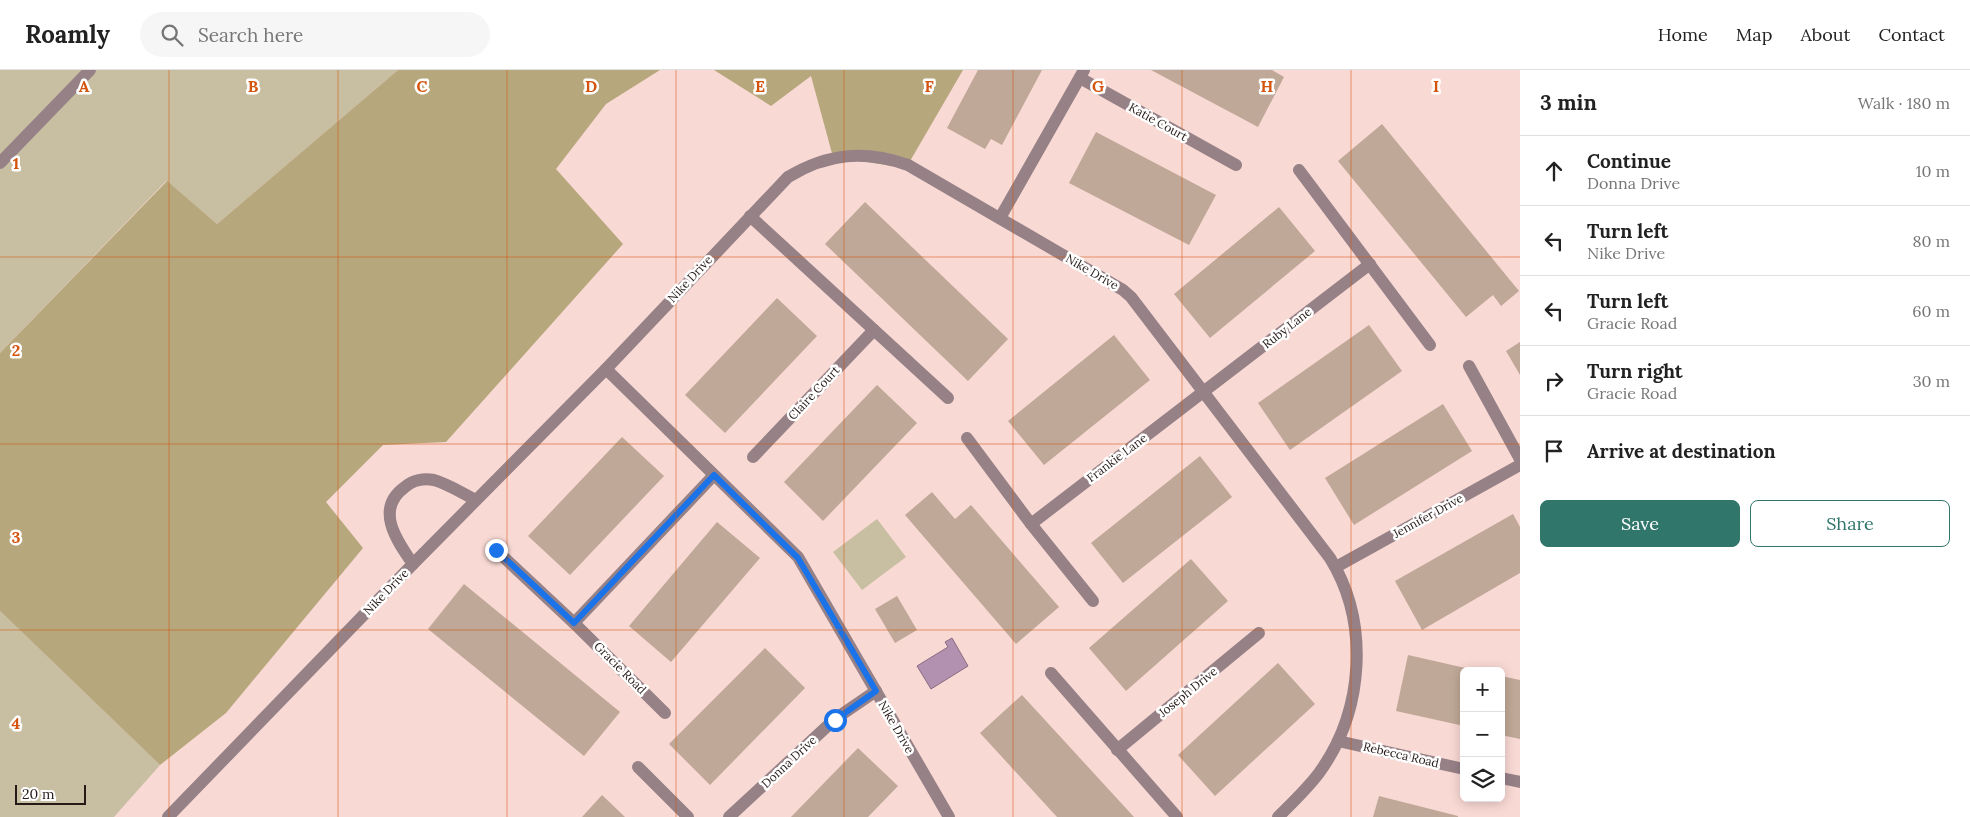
<!DOCTYPE html>
<html lang="en">
<head>
<meta charset="utf-8">
<style>
  body { margin:0; font-family:Lora,serif; background:#f6f6f6; color:#222 }
  .controls { position:absolute; right:15px; bottom:15px; display:grid; overflow:hidden; border-radius:8px; box-shadow:0 2px 12px #0003 }
  .controls button { width:45px; height:45px; display:grid; place-items:center; padding:0; border:0; border-bottom:1px solid #e0e0e0; background:#fff; color:#222; font:25px sans-serif }
  .scale { position:absolute; left:15px; bottom:12px; width:71px; box-sizing:border-box; padding-left:5px; border:2px solid #251a18; border-top:0; font-size:14px; line-height:18px; white-space:nowrap; color:#251a18; -webkit-text-stroke:4px #fff; paint-order:stroke }
  .stop { position:absolute; width:15px; height:15px; margin:-11px; border:4px solid #1a73e8; border-radius:50%; background:#fff }
  .stop.end { background:#1a73e8; border-color:#fff; box-shadow:0 1px 5px #0008 }
  .list { margin:0; padding:0; list-style:none }
  h2 { display:flex; justify-content:space-between; align-items:center; height:65px; margin:0; padding:0 20px; font-size:21px }
  h2 small { font-size:16px; font-weight:400; color:#767676 }
  .list li { display:grid; grid-template-columns:32px 1fr auto; gap:15px; align-items:center; box-sizing:border-box; height:70px; padding:0 20px; border-top:1px solid #e0e0e0 }
  .list b { display:block; font-size:19px; white-space:nowrap }
  .list p { margin:0; font-size:16px; white-space:nowrap; color:#767676 }
  .list em { font-size:16px; font-style:normal; color:#767676 }
  .actions { display:flex; gap:10px; padding:15px 20px }
  .actions a { flex:1; padding:11px 0; border:1px solid #30766b; border-radius:8px; text-align:center; font-size:18px; color:#30766b }
  .actions .main { background:#30766b; color:#fff }
  .icon { flex:none; width:28px; height:28px; fill:none; stroke:currentColor; stroke-width:2; stroke-linecap:round; stroke-linejoin:round }
  .map { position:relative; flex:none; width:1520px; height:747px; overflow:hidden }
  header { display:flex; align-items:center; gap:30px; box-sizing:border-box; height:70px; padding:0 25px; background:#fff; border-bottom:1px solid #e0e0e0 }
  header strong { font-size:24px }
  nav { display:flex; gap:28px; margin-inline-start:auto; font-size:18px }
  .search { width:350px; height:45px; background:#f6f6f6; display:flex; align-items:center; gap:12px; box-sizing:border-box; padding:0 18px; border-radius:28px; color:#767676; font-size:19px }
  main { display:flex }
  aside { flex:1; background:#fff }
  .map>svg:first-child { display:block }
</style>
</head>
<body>
<header>
<strong>Roamly</strong>
<div class="search"><svg class="icon" aria-label="search" viewBox="0 0 24 24"><circle cx="10" cy="10" r="6"/><path d="M15 15l6 6"/></svg>Search here</div>
<nav><a>Home</a><a>Map</a><a>About</a><a>Contact</a></nav>
</header>
<main>
<div class="map">
<svg width="1520" height="747" viewBox="0 0 1520 747">
  <rect width="100%" height="100%" fill="#f9d9d4"/>
  <g fill="#c8bea2">
    <polygon points="0,0 398,0 217,154 166,111 0,283"/>
    <polygon points="877,449 906,487 862,520 833,482"/>
    <polygon points="0,541 160,695 114,747 0,747"/>
  </g>
  <g fill="#b7a77d">
    <polygon points="398,0 660,0 606,34 556,99 623,174 446,372 383,375 326,432 363,478 226,643 160,695 0,541 0,283 167,111 217,154"/>
    <polygon points="714,0 963,0 906,98 833,87 811,6 771,36"/>
  </g>
  <polygon fill="#b290b0" stroke="#886d82" points="952,568 968,596 931,619 917,596 948,577 945,572"/>
  <g fill="#bfa897">
    <polygon points="978,0 1042,0 1002,75 991,69 985,79 947,58"/>
    <polygon points="1151,0 1272,0 1284,7 1258,57"/>
    <polygon points="1382,54 1519,221 1501,236 1493,225 1466,247 1338,91"/>
    <polygon points="1096,62 1216,125 1189,175 1069,113"/>
    <polygon points="865,132 1008,269 968,311 825,174"/>
    <polygon points="1279,137 1315,181 1210,268 1174,224"/>
    <polygon points="777,228 817,266 725,363 685,325"/>
    <polygon points="1369,255 1402,301 1290,380 1258,333"/>
    <polygon points="1114,265 1150,310 1044,395 1008,351"/>
    <polygon points="1520,272 1520,305 1506,281"/>
    <polygon points="877,315 917,353 823,451 784,412"/>
    <polygon points="1443,334 1472,381 1354,455 1325,408"/>
    <polygon points="622,367 664,406 570,505 528,466"/>
    <polygon points="1200,386 1232,427 1123,513 1091,473"/>
    <polygon points="932,422 955,449 971,435 1059,537 1016,574 905,445"/>
    <polygon points="1513,444 1520,457 1520,503 1422,560 1395,511"/>
    <polygon points="717,452 760,488 671,592 629,556"/>
    <polygon points="1191,489 1228,531 1126,621 1089,578"/>
    <polygon points="464,514 620,642 584,686 428,559"/>
    <polygon points="897,526 917,560 895,573 875,539"/>
    <polygon points="765,578 805,618 710,715 669,674"/>
    <polygon points="1408,585 1474,600 1464,601 1464,656 1396,641"/>
    <polygon points="1278,593 1315,634 1215,726 1178,685"/>
    <polygon points="1501,606 1520,610 1520,669 1501,665"/>
    <polygon points="1022,625 1134,747 1057,747 980,663"/>
    <polygon points="858,678 898,716 868,747 791,747"/>
    <polygon points="602,725 625,747 582,747"/>
    <polygon points="1379,726 1458,746 1458,747 1373,747"/>
  </g>
  <g fill="none" stroke-linecap="round" stroke-linejoin="round">
    <g stroke="#968187" stroke-width="12">
      <polyline points="1080,8 1236,95"/>
      <polyline points="0,93 90,0"/>
      <polyline points="1299,100 1430,275"/>
      <polyline points="750,146 948,328"/>
      <polyline points="1000,148 1084,0"/>
      <polyline points="1469,296 1520,389"/>
      <polyline points="606,299 798,487 949,747"/>
      <polyline points="967,368 1031,454 1370,194"/>
      <polyline points="753,387 874,260"/>
      <polyline points="1031,454 1093,531"/>
      <polyline points="496,480 574,553 714,405"/>
      <path d="M413,494C397,471 374,439 405,417C413,410 424,408 434,410C448,414 462,423 476,430"/>
      <polyline points="1336,497 1520,395"/>
      <polyline points="574,553 665,643"/>
      <polyline points="1051,603 1177,747"/>
      <polyline points="1338,671 1464,699"/>
      <polyline points="1117,680 1259,563"/>
      <polyline points="638,697 688,747"/>
      <polyline points="1501,708 1520,712"/>
      <path d="M168,747L413,494L606,299L788,107C828,83 864,80 908,95L1123,220L1131,227L1330,488C1370,553 1364,641 1319,703C1307,719 1292,733 1278,747"/>
      <polyline points="729,747 835,649 876,621"/>
    </g>
  </g>
  <g fill="none" stroke-linecap="round" stroke-linejoin="round">
    <polyline stroke="#1a73e8" stroke-width="6" points="496,480 574,553 714,405 798,488 876,621 835,650"/>
  </g>
  <path fill="none" stroke="#d4530d" stroke-width="1" stroke-opacity="0.55" d="M169,0V747M338,0V747M507,0V747M676,0V747M844,0V747M1013,0V747M1182,0V747M1351,0V747M0,187H1520M0,374H1520M0,560H1520"/>
  <g text-anchor="middle" stroke-width="5" stroke-linejoin="round" paint-order="stroke">
    <g font-size="12" fill="#251a18" stroke="#fff">
      <text transform="translate(1158 52) rotate(29)" y="4">Katie Court</text>
      <text transform="translate(1092 202) rotate(30)" y="4">Nike Drive</text>
      <text transform="translate(690 209) rotate(-47)" y="4">Nike Drive</text>
      <text transform="translate(1287 258) rotate(-38)" y="4">Ruby Lane</text>
      <text transform="translate(814 323) rotate(-47)" y="4">Claire Court</text>
      <text transform="translate(1117 388) rotate(-37)" y="4">Frankie Lane</text>
      <text transform="translate(1428 446) rotate(-29)" y="4">Jennifer Drive</text>
      <text transform="translate(386 522) rotate(-46)" y="4">Nike Drive</text>
      <text transform="translate(620 598) rotate(45)" y="4">Gracie Road</text>
      <text transform="translate(1188 622) rotate(-39)" y="4">Joseph Drive</text>
      <text transform="translate(896 657) rotate(60)" y="4">Nike Drive</text>
      <text transform="translate(1401 685) rotate(13)" y="4">Rebecca Road</text>
      <text transform="translate(789 692) rotate(-43)" y="4">Donna Drive</text>
    </g>
  </g>
  <g font-size="16" text-anchor="middle" font-weight="bold" fill="#d4530d" stroke="#fff" stroke-width="5" stroke-linejoin="round" paint-order="stroke">
    <text x="84" y="22">A</text>
    <text x="253" y="22">B</text>
    <text x="422" y="22">C</text>
    <text x="591" y="22">D</text>
    <text x="760" y="22">E</text>
    <text x="929" y="22">F</text>
    <text x="1098" y="22">G</text>
    <text x="1267" y="22">H</text>
    <text x="1436" y="22">I</text>
    <text x="16" y="99">1</text>
    <text x="16" y="286">2</text>
    <text x="16" y="473">3</text>
    <text x="16" y="659">4</text>
  </g>
</svg>
<div class="controls">
<button>+</button>
<button>−</button>
<button><svg class="icon" aria-label="layers" viewBox="0 0 24 24"><path d="M12 4l9 5-9 5-9-5zM3 14l9 5 9-5"/></svg></button>
</div>
<div class="scale">20 m</div>
<div class="stop" style="left:835px;top:650px"></div>
<div class="stop end" style="left:496px;top:480px"></div>
</div>
<aside>
<h2>3 min<small>Walk · 180 m</small></h2>
<ul class="list">
<li><svg class="icon" aria-label="ahead" viewBox="0 0 24 24"><path d="M12 20V5M6 11l6-6 6 6"/></svg><div><b>Continue</b><p>Donna Drive</p></div><em>10 m</em></li>
<li><svg class="icon" aria-label="left" viewBox="0 0 24 24"><path d="M17 20v-9H6M10 6l-5 5 5 5"/></svg><div><b>Turn left</b><p>Nike Drive</p></div><em>80 m</em></li>
<li><svg class="icon" aria-label="left" viewBox="0 0 24 24"><path d="M17 20v-9H6M10 6l-5 5 5 5"/></svg><div><b>Turn left</b><p>Gracie Road</p></div><em>60 m</em></li>
<li><svg class="icon" aria-label="right" viewBox="0 0 24 24"><path d="M7 20v-9h11M14 6l5 5-5 5"/></svg><div><b>Turn right</b><p>Gracie Road</p></div><em>30 m</em></li>
<li><svg class="icon" aria-label="arrive" viewBox="0 0 24 24"><path d="M6 21V4h12l-3 4 3 4H6"/></svg><div><b>Arrive at destination</b></div></li>
</ul>
<div class="actions"><a class="main">Save</a><a>Share</a></div>
</aside>
</main>
</body>
</html>
